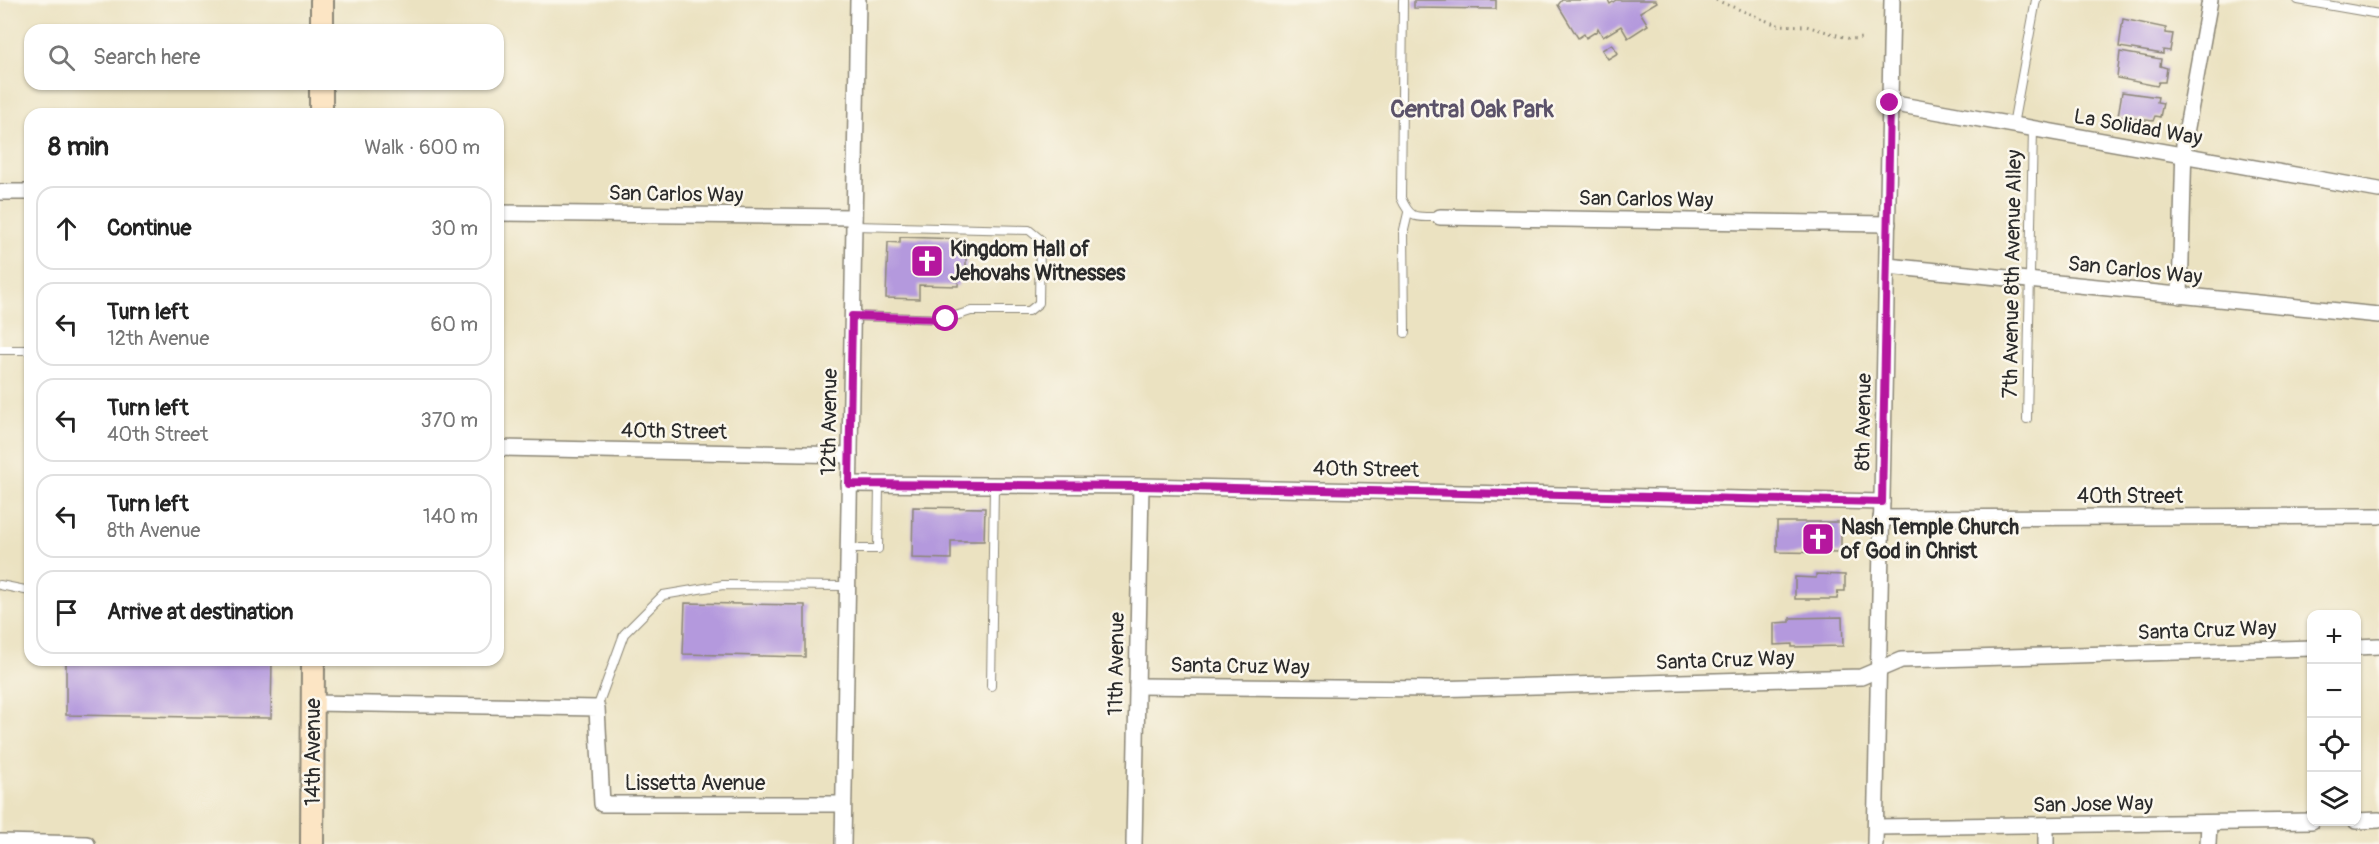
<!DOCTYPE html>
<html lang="en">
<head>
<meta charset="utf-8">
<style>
  body { margin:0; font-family:Pangolin,sans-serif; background:#f6f6f6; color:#222 }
  .controls { position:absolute; right:18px; bottom:18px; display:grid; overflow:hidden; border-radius:12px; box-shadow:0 2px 4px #0004 }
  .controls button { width:54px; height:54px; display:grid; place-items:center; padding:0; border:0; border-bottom:2px solid #e0e0e0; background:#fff; color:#222; font:30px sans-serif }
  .stop { position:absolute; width:18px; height:18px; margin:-14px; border:4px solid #b5179e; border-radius:50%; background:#fff }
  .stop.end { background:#b5179e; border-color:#fff; box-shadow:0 2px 6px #0008 }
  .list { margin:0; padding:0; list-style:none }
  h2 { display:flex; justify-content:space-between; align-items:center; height:78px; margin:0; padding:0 24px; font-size:26px }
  h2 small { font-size:20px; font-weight:400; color:#767676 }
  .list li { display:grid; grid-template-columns:39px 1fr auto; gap:18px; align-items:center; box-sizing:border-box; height:84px; margin:0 12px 12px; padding:0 12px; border:2px solid #e0e0e0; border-radius:18px }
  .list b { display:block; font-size:22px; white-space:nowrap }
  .list p { margin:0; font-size:20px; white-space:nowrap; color:#767676 }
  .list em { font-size:20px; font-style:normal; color:#767676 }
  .icon { flex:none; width:33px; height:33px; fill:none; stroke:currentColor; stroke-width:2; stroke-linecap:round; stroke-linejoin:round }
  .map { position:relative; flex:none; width:2379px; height:844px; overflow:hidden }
  .search { position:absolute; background:#fff; box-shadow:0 2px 4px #0004; left:24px; top:24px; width:480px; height:66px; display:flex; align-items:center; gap:15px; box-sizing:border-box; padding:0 21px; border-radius:18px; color:#767676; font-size:22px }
  .panel { position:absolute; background:#fff; box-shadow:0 2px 4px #0004; left:24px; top:108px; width:480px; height:558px; border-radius:18px }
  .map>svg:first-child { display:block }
</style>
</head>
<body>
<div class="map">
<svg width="2379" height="844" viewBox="0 0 2379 844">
  <rect width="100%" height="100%" fill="#fbf7ec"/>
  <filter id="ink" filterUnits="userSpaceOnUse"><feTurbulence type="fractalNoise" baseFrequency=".0167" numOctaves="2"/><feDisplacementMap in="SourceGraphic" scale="12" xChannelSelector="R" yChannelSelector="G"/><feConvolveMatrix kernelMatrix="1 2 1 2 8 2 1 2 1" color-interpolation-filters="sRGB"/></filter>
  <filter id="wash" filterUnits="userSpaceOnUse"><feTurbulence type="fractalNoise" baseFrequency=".008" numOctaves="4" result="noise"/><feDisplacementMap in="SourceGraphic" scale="24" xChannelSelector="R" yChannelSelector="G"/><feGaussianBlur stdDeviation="1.35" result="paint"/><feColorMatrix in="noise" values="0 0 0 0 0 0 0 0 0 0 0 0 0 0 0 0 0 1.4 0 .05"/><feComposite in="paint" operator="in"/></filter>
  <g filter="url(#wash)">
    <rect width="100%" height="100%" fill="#ebe2c1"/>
    <g id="blocks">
      <g fill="#b499dd">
        <polygon points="1414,0 1496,0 1496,9 1414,8"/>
        <polygon points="1562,0 1608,0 1610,4 1616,0 1656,0 1657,2 1640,12 1648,25 1628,38 1621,26 1603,37 1598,28 1597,31 1586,38 1584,34 1578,38 1558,5"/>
        <polygon points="2123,19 2166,28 2166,33 2173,34 2170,51 2163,50 2163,54 2119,47"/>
        <polygon points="1612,44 1618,53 1608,59 1602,50"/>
        <polygon points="2120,52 2161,59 2160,66 2167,68 2165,82 2159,82 2157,86 2117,78"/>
        <polygon points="2122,92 2158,97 2157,102 2163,103 2160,117 2155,116 2153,121 2118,116"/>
        <polygon points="900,237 960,239 960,253 966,253 966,269 959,269 958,286 919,285 919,299 886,298 888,242 900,243"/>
        <polygon points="913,507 985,508 984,541 951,541 951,559 912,558"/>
        <polygon points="1777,522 1841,522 1841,553 1777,552"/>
        <polygon points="1816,574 1845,575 1845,591 1838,591 1837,599 1795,599 1795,577 1816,578"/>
        <polygon points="685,603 805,605 805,657 683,654"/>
        <polygon points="1842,617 1843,646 1792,647 1792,644 1774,645 1774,623 1790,622 1790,618"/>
        <polygon points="66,660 272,660 271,718 66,715"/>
      </g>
    </g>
  </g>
  <g filter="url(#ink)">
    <use href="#blocks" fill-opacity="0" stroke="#8b8676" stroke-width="1.5"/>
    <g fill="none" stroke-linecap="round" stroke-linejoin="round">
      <g stroke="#8b8676" stroke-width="10">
        <g id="lane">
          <path d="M1403,0L1401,198C1412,222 1416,216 1440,217"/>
          <polyline points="2298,0 2379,14"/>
          <polyline points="2013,125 2036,0"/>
          <polyline points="852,316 946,319 971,311 1029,311 1039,303 1040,239 1029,230 854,226"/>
          <polyline points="1405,333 1404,230 1408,213"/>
          <polyline points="0,350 30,350"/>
          <polyline points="2027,419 2033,129"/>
          <polyline points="847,549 878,549 879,485"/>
          <polyline points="0,585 30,591"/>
          <polyline points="991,686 994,486"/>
          <polyline points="597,708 624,634 663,595 723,585 847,586"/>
        </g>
      </g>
      <g stroke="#8b8676" stroke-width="18">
        <g id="street">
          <polyline points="1890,103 2379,190"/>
          <polyline points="0,192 30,192"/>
          <polyline points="498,213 854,217"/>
          <polyline points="1440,217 1888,224"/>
          <polyline points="1887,266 2379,315"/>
          <polyline points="2180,296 2184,144 2210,0"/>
          <polyline points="498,448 850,455"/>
          <polyline points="849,484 1141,486 1882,502"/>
          <polyline points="1881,518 2379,516"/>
          <polyline points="2356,647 2379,646"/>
          <polyline points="1137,686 1431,689 1861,677 1901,660 2312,648"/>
          <polyline points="313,703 597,708 602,804 843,804"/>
          <polyline points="2356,821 2379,820"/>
          <polyline points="1876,827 2312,821"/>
          <polyline points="0,842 87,844"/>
          <polyline points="843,844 858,0"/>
          <polyline points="1134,844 1141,486"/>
          <polyline points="1875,844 1892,0"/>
          <polyline points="2046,844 2046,826"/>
          <polyline points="2208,844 2209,823"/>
        </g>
      </g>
      <g stroke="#8b8676" stroke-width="26">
        <g id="secondary">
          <polyline points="322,30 322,0"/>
          <polyline points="321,114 321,84"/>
          <polyline points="312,844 313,660"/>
        </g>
      </g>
      <polyline stroke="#8b8676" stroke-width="3" stroke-dasharray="1.5 4.5" stroke-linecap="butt" points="1716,0 1777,25 1806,26 1851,39 1864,38"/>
      <use href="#lane" stroke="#fff" stroke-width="8"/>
      <use href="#street" stroke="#fff" stroke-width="15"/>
      <use href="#secondary" stroke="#fce5c4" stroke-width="22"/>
    </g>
  </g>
  <g fill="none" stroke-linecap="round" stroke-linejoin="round" filter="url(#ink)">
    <polyline stroke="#b5179e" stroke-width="8" points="946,319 852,316 849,484 1141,486 1882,502 1890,103"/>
  </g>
  <defs>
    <g id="church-square" transform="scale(1.725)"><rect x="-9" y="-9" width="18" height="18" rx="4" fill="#b5179e" stroke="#fbf7ec"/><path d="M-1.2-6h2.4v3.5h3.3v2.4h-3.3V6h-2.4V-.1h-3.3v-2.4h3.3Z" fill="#fff"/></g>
  </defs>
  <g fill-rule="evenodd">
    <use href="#church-square" x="927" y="261"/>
    <use href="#church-square" x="1818" y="539"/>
  </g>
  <g text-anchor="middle" stroke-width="5" stroke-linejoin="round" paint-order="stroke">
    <g font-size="21" fill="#2b2b2b" stroke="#fbf7ec">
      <text transform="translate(2138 127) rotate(10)" y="7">La Solidad Way</text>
      <text transform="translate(676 194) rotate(1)" y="7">San Carlos Way</text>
      <text transform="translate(1646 199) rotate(1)" y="7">San Carlos Way</text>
      <text transform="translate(2135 270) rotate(6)" y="7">San Carlos Way</text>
      <text transform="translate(2012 274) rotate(-89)" y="7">7th Avenue 8th Avenue Alley</text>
      <text transform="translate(829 422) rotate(-89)" y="7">12th Avenue</text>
      <text transform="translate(1863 422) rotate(-89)" y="7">8th Avenue</text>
      <text transform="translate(674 431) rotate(1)" y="7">40th Street</text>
      <text transform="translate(1366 469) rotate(1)" y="7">40th Street</text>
      <text x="2130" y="503">40th Street</text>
      <text transform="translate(2207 630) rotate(-2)" y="7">Santa Cruz Way</text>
      <text transform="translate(1725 660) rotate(-2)" y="7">Santa Cruz Way</text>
      <text transform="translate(1116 664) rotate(-89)" y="7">11th Avenue</text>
      <text transform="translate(1240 666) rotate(1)" y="7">Santa Cruz Way</text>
      <text transform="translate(313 752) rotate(-90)" y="7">14th Avenue</text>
      <text x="695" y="790">Lissetta Avenue</text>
      <text transform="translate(2093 804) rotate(-1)" y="7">San Jose Way</text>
    </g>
    <g font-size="21" font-weight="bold" fill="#2b2b2b" stroke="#fbf7ec" text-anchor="start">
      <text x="950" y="256">Kingdom Hall of<tspan x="950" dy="24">Jehovahs Witnesses</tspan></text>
      <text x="1841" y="534">Nash Temple Church<tspan x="1841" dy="24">of God in Christ</tspan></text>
    </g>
    <g font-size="24" font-weight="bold" fill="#5b5269" stroke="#fbf7ec">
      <text x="1472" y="117">Central Oak Park</text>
    </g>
  </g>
</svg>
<div class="controls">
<button>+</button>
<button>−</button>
<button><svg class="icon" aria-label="locate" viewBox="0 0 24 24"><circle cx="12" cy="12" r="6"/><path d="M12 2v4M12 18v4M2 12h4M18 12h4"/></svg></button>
<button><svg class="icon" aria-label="layers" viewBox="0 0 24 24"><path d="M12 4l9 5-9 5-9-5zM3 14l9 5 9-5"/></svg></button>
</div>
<div class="stop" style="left:946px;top:319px"></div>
<div class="stop end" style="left:1890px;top:103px"></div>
<div class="search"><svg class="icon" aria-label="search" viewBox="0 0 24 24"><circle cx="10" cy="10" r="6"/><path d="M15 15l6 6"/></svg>Search here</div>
<section class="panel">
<h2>8 min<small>Walk · 600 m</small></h2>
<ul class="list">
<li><svg class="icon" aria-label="ahead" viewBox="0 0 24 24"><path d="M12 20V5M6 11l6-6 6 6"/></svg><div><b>Continue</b></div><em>30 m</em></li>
<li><svg class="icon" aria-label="left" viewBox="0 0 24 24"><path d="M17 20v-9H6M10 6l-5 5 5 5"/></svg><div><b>Turn left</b><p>12th Avenue</p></div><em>60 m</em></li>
<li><svg class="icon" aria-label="left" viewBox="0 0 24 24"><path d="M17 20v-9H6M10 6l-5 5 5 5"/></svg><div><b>Turn left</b><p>40th Street</p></div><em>370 m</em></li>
<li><svg class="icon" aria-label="left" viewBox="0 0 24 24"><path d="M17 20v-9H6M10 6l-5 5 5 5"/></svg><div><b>Turn left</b><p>8th Avenue</p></div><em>140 m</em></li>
<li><svg class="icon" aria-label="arrive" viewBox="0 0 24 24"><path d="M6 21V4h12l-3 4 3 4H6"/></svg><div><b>Arrive at destination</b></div></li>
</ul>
</section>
</div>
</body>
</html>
